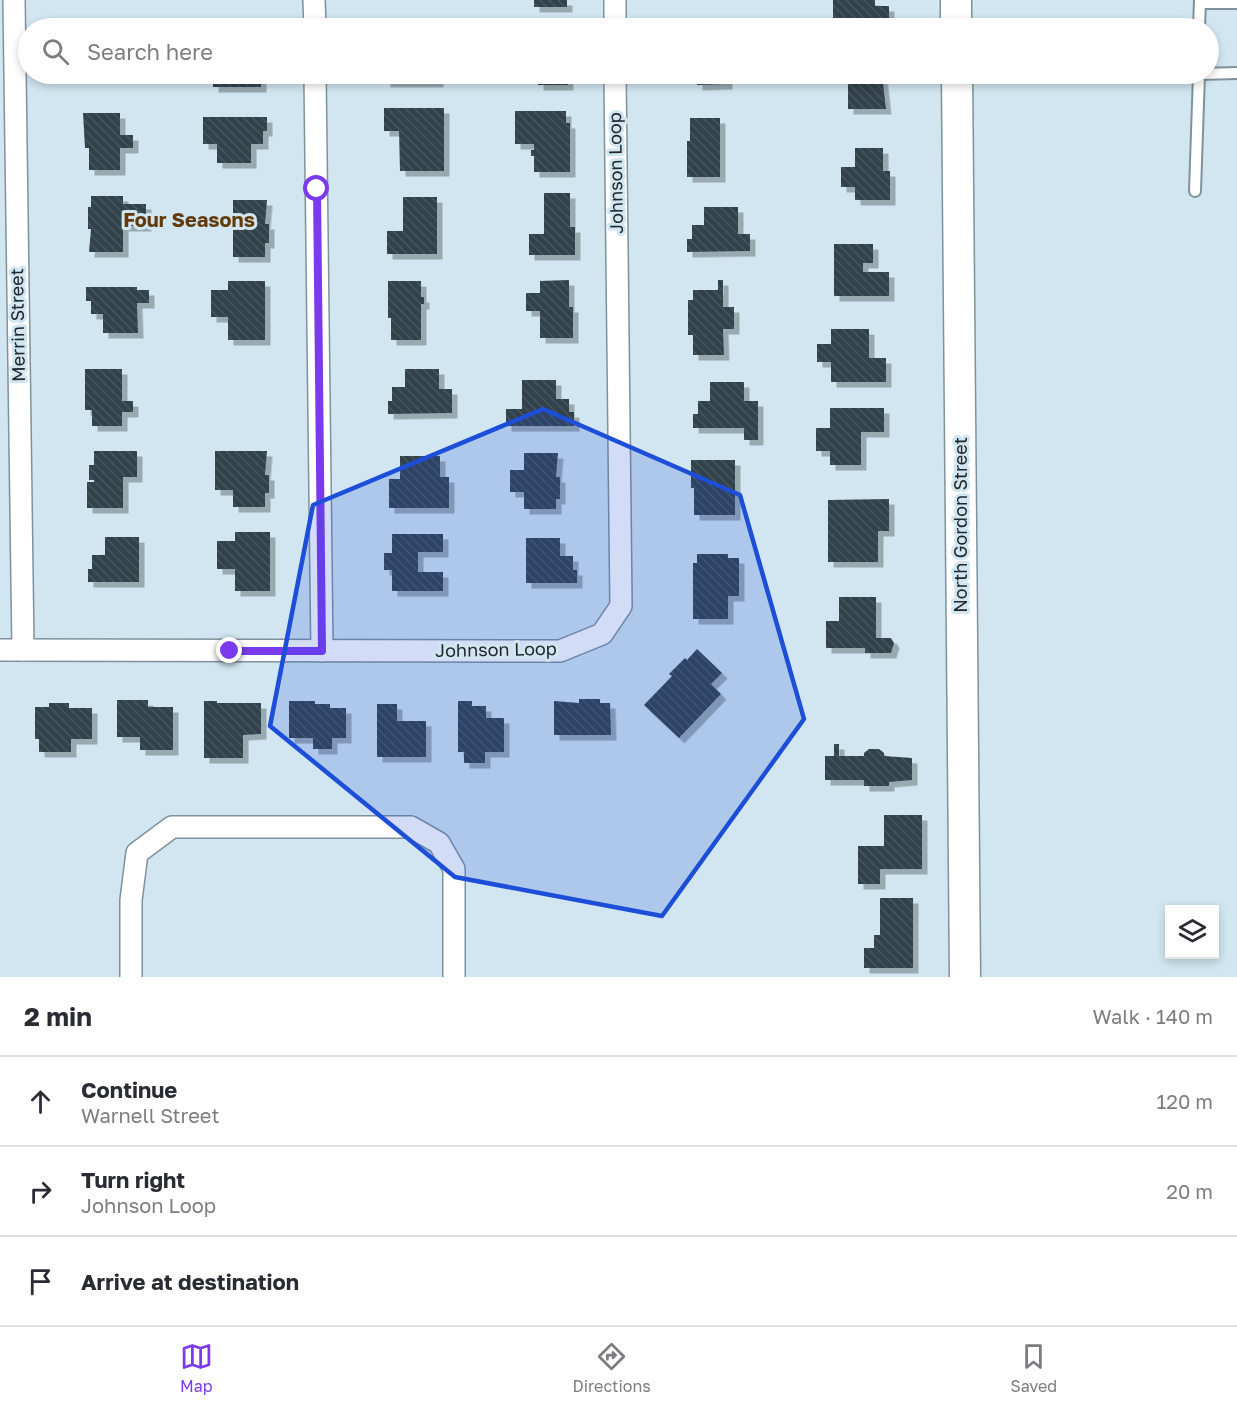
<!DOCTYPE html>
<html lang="en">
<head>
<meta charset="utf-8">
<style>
  body { margin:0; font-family:"Golos Text",sans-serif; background:#f7f7f7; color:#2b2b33 }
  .controls { position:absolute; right:18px; bottom:18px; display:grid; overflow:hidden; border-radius:0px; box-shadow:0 3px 9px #0003 }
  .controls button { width:54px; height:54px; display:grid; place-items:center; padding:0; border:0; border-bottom:2px solid #e1e1e2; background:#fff; color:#2b2b33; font:30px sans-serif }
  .stop { position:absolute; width:18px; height:18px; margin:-14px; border:4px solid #7c3aed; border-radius:50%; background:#fff }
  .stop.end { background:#7c3aed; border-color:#fff; box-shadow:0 2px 6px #0008 }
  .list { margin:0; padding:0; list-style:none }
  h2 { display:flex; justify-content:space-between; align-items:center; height:78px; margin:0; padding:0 24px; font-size:26px }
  h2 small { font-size:20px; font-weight:400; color:#7c7c81 }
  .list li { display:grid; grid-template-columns:39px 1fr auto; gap:18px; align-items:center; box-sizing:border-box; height:90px; padding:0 24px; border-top:2px solid #e1e1e2 }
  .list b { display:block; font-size:22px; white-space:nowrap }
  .list p { margin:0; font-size:20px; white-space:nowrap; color:#7c7c81 }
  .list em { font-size:20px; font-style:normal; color:#7c7c81 }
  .icon { flex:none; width:33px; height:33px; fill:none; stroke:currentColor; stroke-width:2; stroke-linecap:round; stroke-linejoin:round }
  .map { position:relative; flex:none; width:1237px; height:977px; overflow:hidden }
  .search { position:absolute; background:#fff; box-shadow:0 3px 9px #0003; left:18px; right:18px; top:18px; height:66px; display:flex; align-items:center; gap:15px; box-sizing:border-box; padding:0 21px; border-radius:33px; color:#7c7c81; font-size:22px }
  .sheet { height:348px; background:#fff }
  nav { display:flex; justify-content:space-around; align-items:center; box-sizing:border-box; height:84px; border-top:2px solid #e1e1e2; background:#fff; font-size:16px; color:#7c7c81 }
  nav a { display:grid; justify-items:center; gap:3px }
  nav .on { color:#7c3aed }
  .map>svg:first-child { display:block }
</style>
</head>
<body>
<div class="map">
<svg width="1237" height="977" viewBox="0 0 1237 977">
  <defs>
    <pattern id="building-back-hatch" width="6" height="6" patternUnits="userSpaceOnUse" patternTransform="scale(1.5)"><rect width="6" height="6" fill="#31424b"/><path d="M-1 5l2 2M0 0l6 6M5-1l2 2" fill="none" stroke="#46555d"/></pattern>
    <filter id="shadow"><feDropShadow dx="5.5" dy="5.5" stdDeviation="0" flood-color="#0004"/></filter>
  </defs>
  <rect width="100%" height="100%" fill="#d1e6f0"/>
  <g fill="url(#building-back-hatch)" filter="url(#shadow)">
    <rect x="534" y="0" width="33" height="7"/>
    <polygon points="833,0 875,0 875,6 889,6 889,21 833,21"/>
    <rect x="213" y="74" width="48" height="13"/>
    <rect x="385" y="74" width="53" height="8"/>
    <rect x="538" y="74" width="30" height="11"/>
    <polygon points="697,74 727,74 727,84 697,85"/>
    <polygon points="848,74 882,74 886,109 848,109"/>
    <polygon points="384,108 444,108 444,171 400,171 399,131 384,131"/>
    <polygon points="515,111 566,111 566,123 570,123 570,172 534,172 534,156 531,156 531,150 534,150 534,144 515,144"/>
    <polygon points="83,113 120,113 120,135 133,135 133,148 120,148 120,170 89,170 89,148 85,148"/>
    <polygon points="203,117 267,117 267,131 263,131 263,144 251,144 251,163 217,163 217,144 203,144"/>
    <polygon points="690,118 720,118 720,177 687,177 687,141 690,141"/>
    <polygon points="855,148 883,148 883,171 890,171 890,200 855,200 855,187 841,187 841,167 855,167"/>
    <polygon points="544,193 570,193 570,227 575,227 575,255 529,255 529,234 544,234"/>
    <polygon points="91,196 123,196 123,204 146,204 146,226 123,226 123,252 89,252 91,229 88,229 88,207 91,207"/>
    <polygon points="403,197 437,197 437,254 387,254 387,231 403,231"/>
    <polygon points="233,200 267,200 265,224 269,224 269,243 265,243 265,257 233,257"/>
    <polygon points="704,207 738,207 738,234 750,234 750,251 687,252 687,239 692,239 692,225 704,225"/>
    <polygon points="834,244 873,244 873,263 863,263 863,272 889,272 889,296 834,296"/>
    <polygon points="569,280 569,307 573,307 573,338 540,338 540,311 526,311 526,293 540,293 540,281"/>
    <polygon points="718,280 723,280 723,307 734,307 734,329 723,329 724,355 693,355 693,335 688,335 688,300 693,300 693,290 718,290"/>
    <polygon points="228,281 265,281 265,340 228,340 228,317 211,317 211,290 228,290"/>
    <polygon points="388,281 421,281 421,297 424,297 424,304 421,304 421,340 391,340 391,318 388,318"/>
    <polygon points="86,287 137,287 137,290 149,290 149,303 137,303 138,333 103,333 103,314 91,314 91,301 86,301"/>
    <polygon points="831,329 869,329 869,358 886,358 886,382 831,382 831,362 817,362 817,344 831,344"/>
    <polygon points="85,369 122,369 122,401 133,401 133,412 122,412 122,426 92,426 92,410 85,410"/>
    <polygon points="405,369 439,369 439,389 452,389 452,413 388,414 388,401 392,401 392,387 405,387"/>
    <polygon points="522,380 556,380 556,399 569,399 569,412 574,412 574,426 506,426 506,409 522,409"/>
    <polygon points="710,382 744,382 744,401 758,401 758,440 744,440 744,428 693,428 693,414 698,414 698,401 710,401"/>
    <polygon points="830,408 884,408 884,432 861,432 861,465 830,465 830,451 816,451 816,428 830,428"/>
    <polygon points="94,451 137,451 137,477 123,477 123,508 87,508 87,482 94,482 94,480 89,480 89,465 94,465"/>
    <polygon points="215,451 267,451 265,475 269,475 269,493 265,493 265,507 233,507 233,490 215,490"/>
    <polygon points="524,453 558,453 556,477 560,477 560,499 556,499 556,509 524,509 524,492 510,492 510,470 524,470"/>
    <polygon points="400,456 440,456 440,477 449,477 449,508 389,508 389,479 400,479"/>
    <polygon points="691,460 735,460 735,515 694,515 694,488 691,488"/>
    <polygon points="889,499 889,531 878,531 878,562 828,562 828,500"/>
    <polygon points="235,532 270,532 270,591 235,591 235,569 217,569 217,541 235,541"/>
    <polygon points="392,534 443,534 443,552 418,552 418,572 443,572 443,591 392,591 392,570 384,570 384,553 392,553"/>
    <polygon points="105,537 139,537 139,582 88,582 88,569 92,569 92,555 105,555"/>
    <polygon points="526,538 560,538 560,556 573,556 573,570 577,570 577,583 526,583"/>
    <polygon points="697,554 728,554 728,558 739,558 739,596 728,596 728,619 693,619 693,563 697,563"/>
    <polygon points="839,597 876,597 876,638 891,638 894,643 891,653 865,653 865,648 826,648 826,621 839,621"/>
    <polygon points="697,649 722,673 711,684 721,694 679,738 644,705 672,676 669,674 685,658 687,660"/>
    <polygon points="579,699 600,699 600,703 610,703 611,735 554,735 554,701 579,703"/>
    <polygon points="117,700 148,700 148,707 173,707 173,750 140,750 140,737 117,737"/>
    <polygon points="204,701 217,701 217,703 261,703 261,734 243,735 243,758 204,758"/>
    <polygon points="289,701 315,701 315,704 330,704 330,708 346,708 346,738 332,738 332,749 313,749 313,738 289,738"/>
    <polygon points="458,701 472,701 472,706 486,706 486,718 504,718 504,752 485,752 485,763 464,763 464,752 458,752"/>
    <polygon points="49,703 69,703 69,708 92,708 92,739 71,739 71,752 39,752 39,739 35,739 35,707 49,707"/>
    <polygon points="377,704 397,704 397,721 426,721 426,757 377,757"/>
    <polygon points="834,744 839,744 839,756 864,756 864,753 869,749 879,749 884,753 884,756 912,758 912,780 889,782 889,786 864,786 864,780 825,780 825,756 834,756"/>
    <polygon points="884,815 922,815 922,869 880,869 880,884 858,884 858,846 884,846"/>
    <polygon points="880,898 913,898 913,968 864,968 864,948 874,948 874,935 880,935"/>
  </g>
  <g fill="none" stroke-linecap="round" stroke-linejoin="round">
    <g stroke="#7f929b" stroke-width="14">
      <g id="lane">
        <polyline points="1200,3 1237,3"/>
        <polyline points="1199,28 1200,0"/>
        <polyline points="1199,74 1237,73"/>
        <polyline points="1195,191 1199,74"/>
      </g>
    </g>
    <g stroke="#7f929b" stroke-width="24">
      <g id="street">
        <polyline points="14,0 23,650"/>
        <polyline points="314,0 315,28"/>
        <polyline points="615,0 615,28"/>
        <polyline points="315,74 322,651"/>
        <polyline points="0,650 560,651 602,634 621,606 615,74"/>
        <polyline points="131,977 131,900 137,853 172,827 411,827 439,843 454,869 454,977"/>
      </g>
    </g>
    <g stroke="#7f929b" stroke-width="33">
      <g id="secondary">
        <polyline points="956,0 956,28"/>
        <polyline points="957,74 965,977"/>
      </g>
    </g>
    <use href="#lane" stroke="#fff" stroke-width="10"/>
    <use href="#street" stroke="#fff" stroke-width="21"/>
    <use href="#secondary" stroke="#fff" stroke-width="30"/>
  </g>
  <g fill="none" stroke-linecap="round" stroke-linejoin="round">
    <polyline stroke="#7c3aed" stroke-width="8" points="230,651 322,651 317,189"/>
  </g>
  <path fill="#1d4ed8" fill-opacity="0.2" stroke="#1d4ed8" stroke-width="4.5" stroke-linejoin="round" d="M543,409L740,495L804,719L662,916L455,877L270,726L313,505Z"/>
  <g text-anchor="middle" stroke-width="6" stroke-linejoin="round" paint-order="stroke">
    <g font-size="18" fill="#20282c" stroke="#d1e6f0">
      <text transform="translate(616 173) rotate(-91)" y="6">Johnson Loop</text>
      <text transform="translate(18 325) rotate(-91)" y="6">Merrin Street</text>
      <text transform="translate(961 525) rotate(-90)" y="6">North Gordon Street</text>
      <text transform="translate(496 650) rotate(-1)" y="6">Johnson Loop</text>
    </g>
    <g font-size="20" font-weight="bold" fill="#623b0b" stroke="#d1e6f0">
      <text x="189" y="227">Four Seasons</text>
    </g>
  </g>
</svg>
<div class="controls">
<button><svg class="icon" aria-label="layers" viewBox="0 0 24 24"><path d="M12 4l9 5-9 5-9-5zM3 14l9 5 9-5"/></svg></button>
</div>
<div class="stop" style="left:317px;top:189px"></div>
<div class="stop end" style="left:230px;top:651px"></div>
<div class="search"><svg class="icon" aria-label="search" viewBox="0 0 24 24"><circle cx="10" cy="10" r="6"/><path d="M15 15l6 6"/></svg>Search here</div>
</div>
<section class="sheet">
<h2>2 min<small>Walk · 140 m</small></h2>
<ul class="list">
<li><svg class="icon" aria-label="ahead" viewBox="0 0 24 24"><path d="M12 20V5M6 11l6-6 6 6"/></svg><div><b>Continue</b><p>Warnell Street</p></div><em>120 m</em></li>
<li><svg class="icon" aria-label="right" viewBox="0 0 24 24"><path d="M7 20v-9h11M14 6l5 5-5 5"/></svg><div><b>Turn right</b><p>Johnson Loop</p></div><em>20 m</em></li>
<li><svg class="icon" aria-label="arrive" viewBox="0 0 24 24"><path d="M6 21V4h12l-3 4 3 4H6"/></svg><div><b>Arrive at destination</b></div></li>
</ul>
</section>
<nav>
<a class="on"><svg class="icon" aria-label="map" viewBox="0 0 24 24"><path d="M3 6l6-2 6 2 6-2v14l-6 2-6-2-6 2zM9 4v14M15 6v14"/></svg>Map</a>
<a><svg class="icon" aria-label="directions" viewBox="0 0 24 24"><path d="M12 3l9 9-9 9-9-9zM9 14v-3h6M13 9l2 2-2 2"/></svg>Directions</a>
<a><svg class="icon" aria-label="saved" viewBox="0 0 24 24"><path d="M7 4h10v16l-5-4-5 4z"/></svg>Saved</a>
</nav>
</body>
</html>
